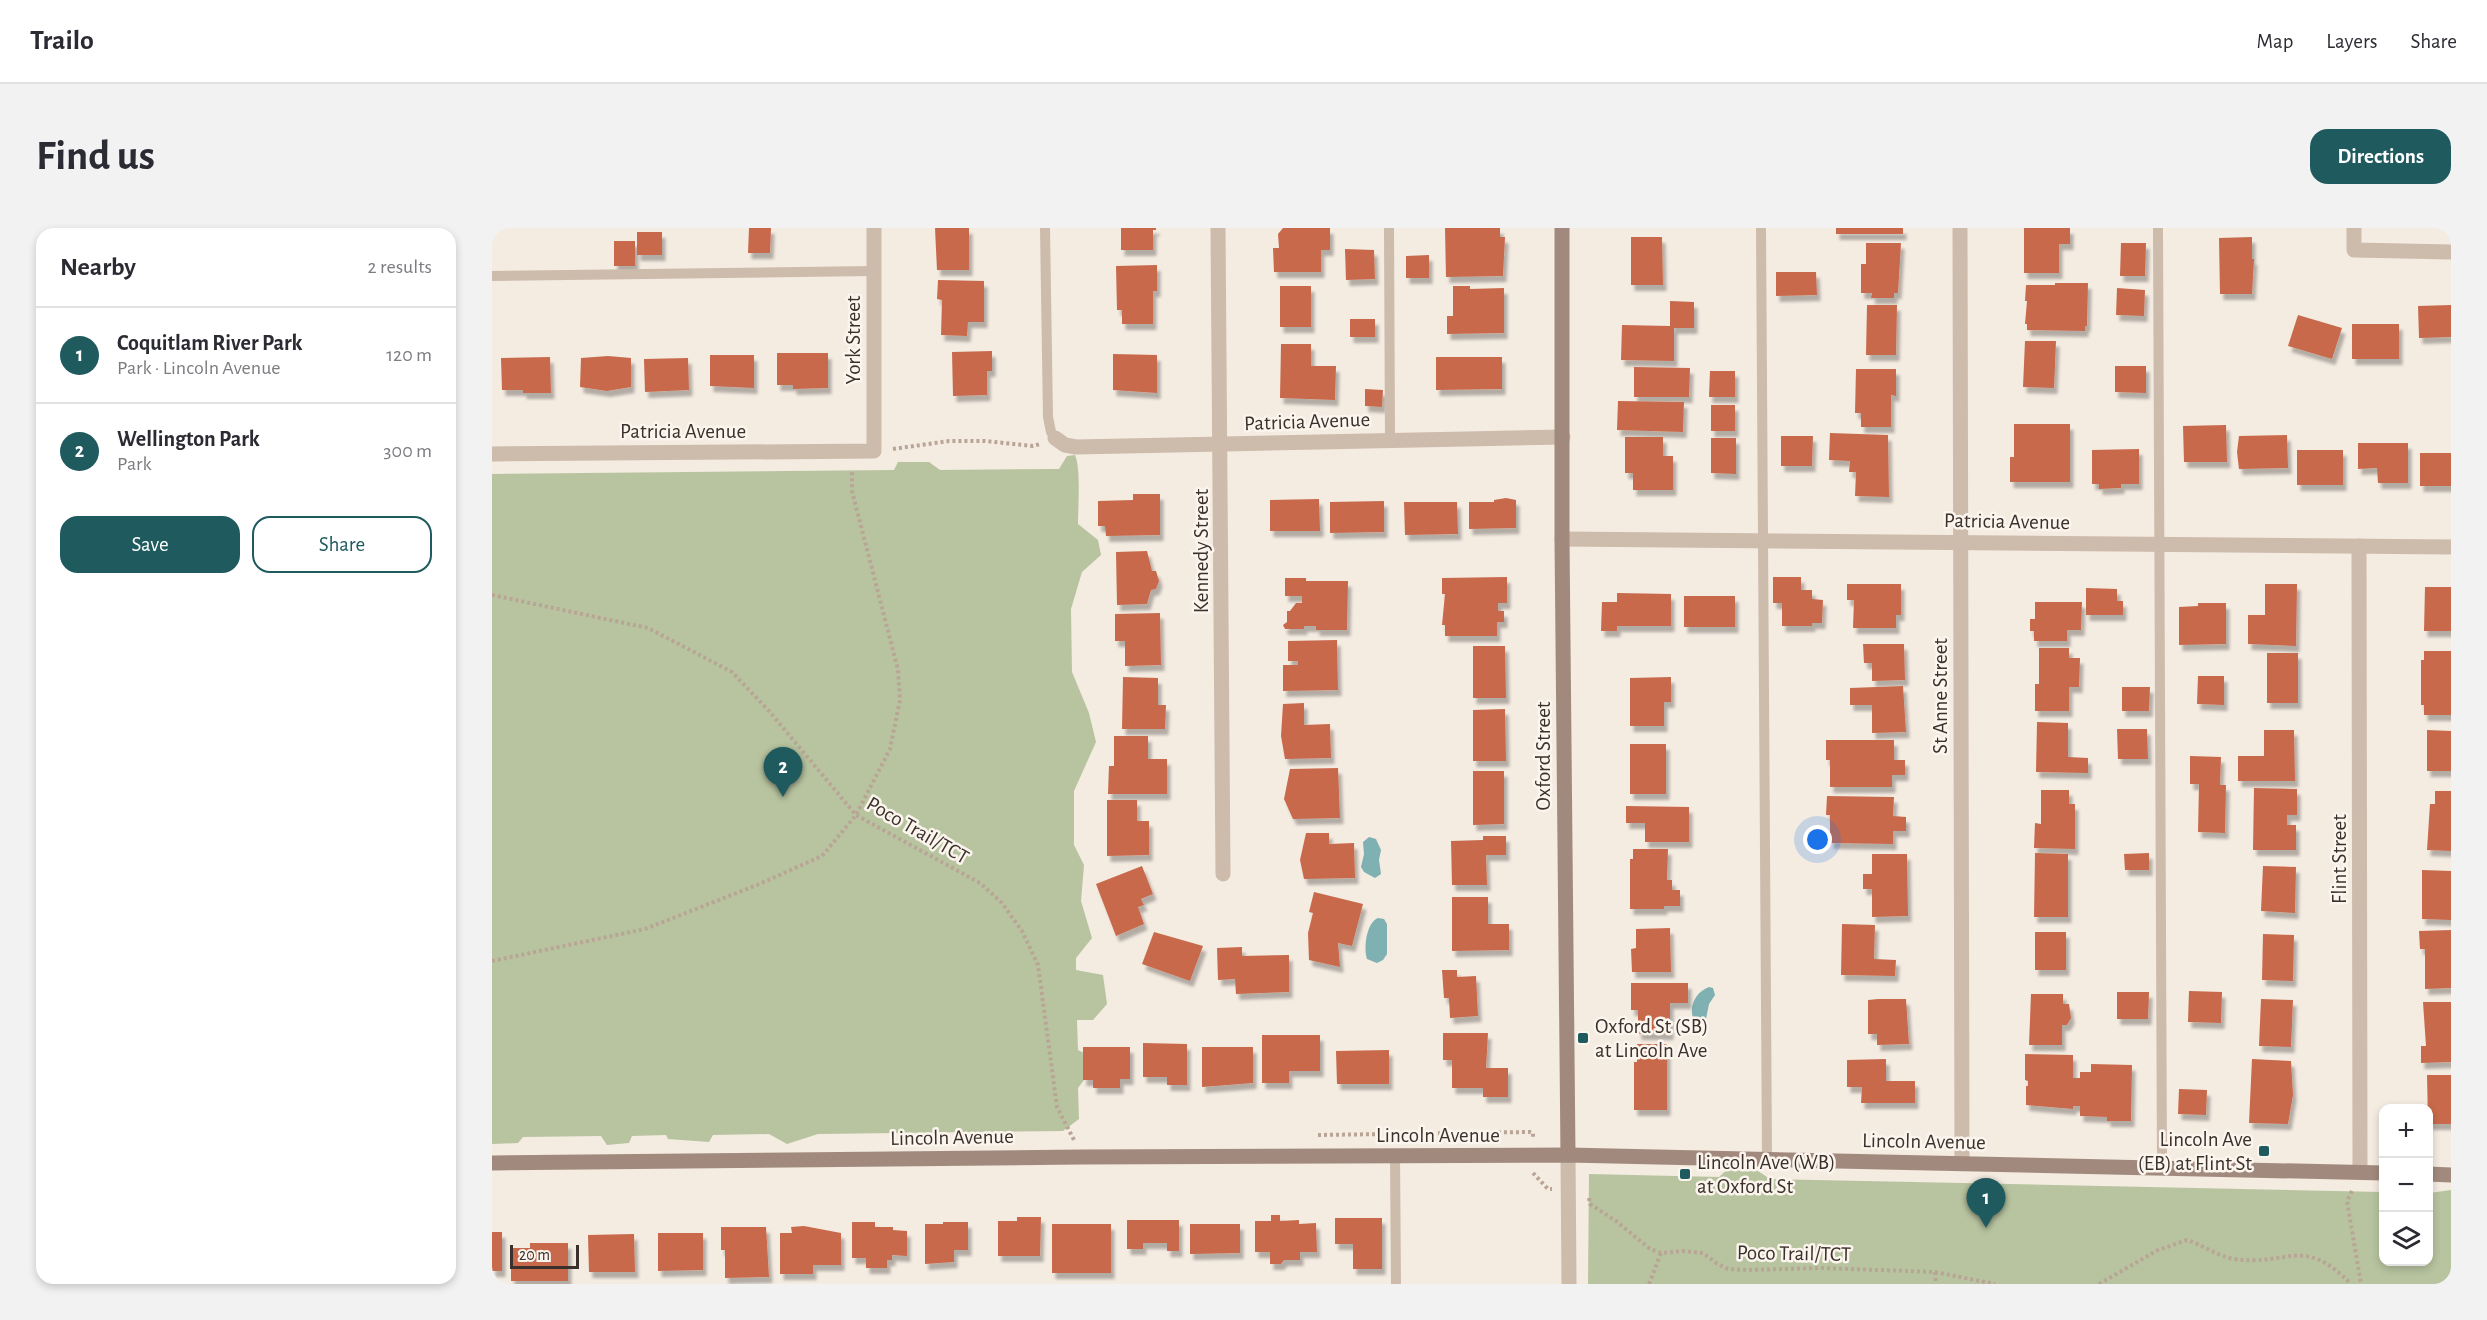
<!DOCTYPE html>
<html lang="en">
<head>
<meta charset="utf-8">
<style>
  body { margin:0; font-family:"Alegreya Sans",sans-serif; background:#f2f2f3; color:#2b2b33 }
  .controls { position:absolute; right:18px; bottom:18px; display:grid; overflow:hidden; border-radius:12px; box-shadow:0 3px 9px #0003 }
  .controls button { width:54px; height:54px; display:grid; place-items:center; padding:0; border:0; border-bottom:2px solid #e1e1e2; background:#fff; color:#2b2b33; font:30px sans-serif }
  .scale { position:absolute; left:18px; bottom:15px; width:69px; box-sizing:border-box; padding-left:6px; border:3px solid #3b302b; border-top:0; font-size:16px; line-height:21px; white-space:nowrap; color:#3b302b; -webkit-text-stroke:4px #fbf5ee; paint-order:stroke }
  .you { position:absolute; left:1326px; top:612px; width:21px; height:21px; margin:-15px; border:4px solid #fff; border-radius:50%; background:#1a73e8; box-shadow:0 0 0 9px #1a73e833 }
  .badge { display:grid; place-items:center; width:39px; height:39px; border-radius:50%; background:#1f5a5e; color:#fff; font-size:20px; font-weight:700 }
  .pin { position:absolute; translate:-50% -50px; filter:drop-shadow(0 2px 3px #0008) }
  .pin::after { content:''; position:absolute; top:32px; width:21px; height:18px; background:inherit; clip-path:polygon(0 0,100% 0,50% 100%) }
  .list { margin:0; padding:0; list-style:none }
  h2 { display:flex; justify-content:space-between; align-items:center; height:78px; margin:0; padding:0 24px; font-size:26px }
  h2 small { font-size:20px; font-weight:400; color:#7c7c81 }
  .list li { display:grid; grid-template-columns:39px 1fr auto; gap:18px; align-items:center; box-sizing:border-box; height:96px; padding:0 24px; border-top:2px solid #e1e1e2 }
  .list b { display:block; font-size:22px; white-space:nowrap }
  .list p { margin:0; font-size:20px; white-space:nowrap; color:#7c7c81 }
  .list em { font-size:20px; font-style:normal; color:#7c7c81 }
  .actions { display:flex; gap:12px; padding:18px 24px }
  .actions a { flex:1; padding:14px 0; border:2px solid #1f5a5e; border-radius:18px; text-align:center; font-size:21px; color:#1f5a5e }
  .actions .main { background:#1f5a5e; color:#fff }
  .icon { flex:none; width:33px; height:33px; fill:none; stroke:currentColor; stroke-width:2; stroke-linecap:round; stroke-linejoin:round }
  .map { position:relative; flex:none; width:1959px; height:1056px; overflow:hidden; border-radius:18px }
  header { display:flex; align-items:center; gap:36px; box-sizing:border-box; height:84px; padding:0 30px; background:#fff; border-bottom:2px solid #e1e1e2 }
  header strong { font-size:28px }
  nav { display:flex; gap:33px; margin-inline-start:auto; font-size:21px }
  .intro { display:flex; align-items:center; justify-content:space-between; box-sizing:border-box; height:144px; padding:0 36px }
  h1 { margin:0; font-size:42px }
  .button { padding:15px 27px; border-radius:18px; background:#1f5a5e; color:#fff; font-size:21px; font-weight:700 }
  main { display:flex; gap:36px; padding:0 36px }
  aside { flex:1; background:#fff; border-radius:18px; box-shadow:0 3px 9px #0003 }
  .map>svg:first-child { display:block }
</style>
</head>
<body>
<header>
<strong>Trailo</strong>
<nav><a>Map</a><a>Layers</a><a>Share</a></nav>
</header>
<div class="intro"><h1>Find us</h1><a class="button">Directions</a></div>
<main>
<aside>
<h2>Nearby<small>2 results</small></h2>
<ul class="list">
<li><span class="badge">1</span><div><b>Coquitlam River Park</b><p>Park · Lincoln Avenue</p></div><em>120 m</em></li>
<li><span class="badge">2</span><div><b>Wellington Park</b><p>Park</p></div><em>300 m</em></li>
</ul>
<div class="actions"><a class="main">Save</a><a>Share</a></div>
</aside>
<div class="map">
<svg width="1959" height="1056" viewBox="0 0 1959 1056">
  <defs>
    <filter id="shadow"><feDropShadow dx="3.5" dy="6" stdDeviation="1.5" flood-color="#0004"/></filter>
  </defs>
  <rect width="100%" height="100%" fill="#f4ebe1"/>
  <g fill="#b8c4a0">
    <path d="M583,227C589,240 586,279 586,296L606,312L609,327L590,344L579,381L580,444L597,485L604,514L582,563V617L592,637L589,673L600,710L584,730V742L611,747L615,776L601,792H585L586,822L594,826L598,844L586,860L587,891L571,903L326,906L295,916L277,906L221,907L217,914L176,911L174,907L140,908L137,915L115,917L109,908L31,909L26,915L0,916V246L402,242L406,234H437L448,242L567,241L575,228Z"/>
    <polygon points="1238,939 1263,941 1278,951 1891,964 1892,1034 1936,1034 1937,965 1959,962 1959,1056 1096,1056 1097,946 1227,949"/>
  </g>
  <g fill="#7fb0b2">
    <polygon points="877,609 884,611 889,622 887,632 889,646 883,650 872,644 869,639 872,626 871,614"/>
    <path d="M886,690L892,691L895,696V726L891,732L885,735L875,731C871,719 875,694 886,690Z"/>
    <path d="M1217,759L1221,760L1223,767L1217,776L1214,791L1205,793L1201,790C1197,777 1204,764 1217,759Z"/>
  </g>
  <g fill="#c8694b" filter="url(#shadow)">
    <polygon points="257,0 279,0 278,25 256,25"/>
    <polygon points="443,0 477,0 477,42 445,42"/>
    <polygon points="629,0 664,0 664,2 661,2 661,22 629,22"/>
    <polygon points="791,0 838,0 838,22 829,22 829,44 782,44 781,20 787,20 786,6"/>
    <polygon points="953,0 1008,0 1008,9 1013,9 1011,48 954,49"/>
    <rect x="1344" y="0" width="67" height="6"/>
    <polygon points="1532,0 1578,0 1578,16 1567,16 1567,45 1532,45"/>
    <rect x="145" y="4" width="25" height="23"/>
    <polygon points="1139,9 1170,9 1171,57 1139,57"/>
    <polygon points="1760,9 1760,31 1762,31 1760,66 1728,66 1727,10"/>
    <rect x="122" y="13" width="21" height="25"/>
    <polygon points="1374,15 1409,15 1406,65 1402,65 1402,70 1379,70 1380,65 1369,65 1369,36 1374,36"/>
    <polygon points="1629,15 1654,15 1653,48 1628,48"/>
    <polygon points="853,21 882,22 883,51 854,52"/>
    <polygon points="937,27 937,50 914,50 914,28"/>
    <polygon points="665,37 665,63 661,63 661,96 630,96 630,82 625,82 624,38"/>
    <polygon points="1284,44 1324,44 1325,67 1284,68"/>
    <polygon points="446,52 492,53 492,94 476,94 475,108 449,107 450,72 445,71"/>
    <polygon points="1563,55 1596,55 1595,98 1593,98 1593,103 1535,102 1535,96 1533,96 1535,73 1533,73 1534,57 1563,57"/>
    <rect x="788" y="58" width="31" height="41"/>
    <polygon points="961,58 978,58 978,61 1012,60 1012,105 955,106 955,88 961,88"/>
    <polygon points="1625,60 1653,62 1652,88 1624,87"/>
    <polygon points="1178,73 1202,74 1202,100 1182,100 1182,133 1129,132 1130,97 1178,98"/>
    <polygon points="1375,77 1405,77 1404,127 1374,127"/>
    <polygon points="1959,77 1959,109 1927,110 1926,78"/>
    <polygon points="1806,87 1850,100 1840,131 1796,118"/>
    <rect x="858" y="91" width="25" height="18"/>
    <rect x="1860" y="96" width="47" height="35"/>
    <polygon points="1533,113 1564,113 1562,160 1531,159"/>
    <polygon points="789,116 819,116 819,138 844,138 843,172 788,170"/>
    <polygon points="500,123 500,143 495,143 495,167 461,168 460,124"/>
    <polygon points="285,125 336,125 336,160 301,161 301,157 285,157"/>
    <polygon points="621,126 665,127 665,165 621,162"/>
    <polygon points="218,127 262,127 262,160 218,158"/>
    <polygon points="116,128 139,130 139,159 115,163 88,159 89,130"/>
    <polygon points="58,129 59,165 31,165 31,162 10,162 9,130"/>
    <polygon points="944,129 1010,129 1010,161 944,162"/>
    <polygon points="196,130 197,162 153,164 152,131"/>
    <polygon points="1623,138 1654,138 1654,165 1623,164"/>
    <polygon points="1142,139 1198,140 1197,169 1142,169"/>
    <polygon points="1364,141 1404,141 1404,168 1399,167 1399,199 1369,199 1369,185 1363,185"/>
    <polygon points="1218,143 1243,143 1243,169 1217,169"/>
    <polygon points="873,161 891,162 890,179 873,178"/>
    <polygon points="1126,173 1192,174 1191,204 1125,202"/>
    <rect x="1219" y="177" width="24" height="26"/>
    <polygon points="1522,196 1578,196 1578,254 1518,254 1518,229 1522,229"/>
    <polygon points="1734,197 1735,234 1692,234 1691,198"/>
    <polygon points="1338,205 1396,207 1397,269 1363,268 1364,244 1357,244 1358,233 1337,232"/>
    <polygon points="1795,207 1796,240 1747,241 1745,224 1747,208"/>
    <polygon points="1289,208 1321,208 1320,238 1289,238"/>
    <polygon points="1133,209 1171,209 1171,228 1181,228 1181,262 1141,262 1141,245 1133,245"/>
    <polygon points="1219,210 1244,210 1244,246 1219,245"/>
    <polygon points="1866,215 1916,215 1916,255 1886,255 1885,240 1866,241"/>
    <polygon points="1647,221 1647,256 1629,256 1629,260 1607,261 1607,256 1600,256 1600,222"/>
    <rect x="1805" y="222" width="46" height="35"/>
    <rect x="1928" y="225" width="31" height="33"/>
    <polygon points="641,266 668,266 668,307 614,308 613,298 606,298 606,273 641,272"/>
    <polygon points="1014,270 1024,272 1024,300 977,301 977,274 1002,274 1002,272"/>
    <polygon points="827,271 828,303 778,303 778,272"/>
    <polygon points="892,273 892,304 838,305 838,274"/>
    <polygon points="912,274 965,274 966,306 913,307"/>
    <polygon points="655,323 660,343 664,343 667,353 664,361 659,362 655,376 625,377 624,324"/>
    <polygon points="1015,349 1015,375 1006,375 1006,383 1012,383 1012,394 1005,394 1005,408 953,408 953,397 950,397 953,366 950,366 950,350"/>
    <polygon points="1281,349 1309,349 1309,362 1320,362 1320,371 1331,372 1330,395 1320,395 1320,398 1290,398 1290,375 1281,375"/>
    <polygon points="793,350 814,350 814,353 856,353 855,402 824,402 824,398 812,398 812,401 793,401 791,397 795,394 795,383 798,383 804,375 810,375 810,368 793,368"/>
    <polygon points="1355,356 1409,356 1409,387 1404,387 1404,400 1361,400 1362,372 1355,372"/>
    <polygon points="1773,356 1805,356 1804,418 1756,416 1756,387 1773,387"/>
    <polygon points="1933,359 1959,359 1959,403 1932,403"/>
    <polygon points="1594,360 1625,361 1625,373 1631,373 1631,387 1594,387"/>
    <polygon points="1125,365 1179,366 1179,398 1125,398 1125,403 1109,403 1110,374 1125,374"/>
    <rect x="1192" y="368" width="51" height="31"/>
    <polygon points="1543,374 1590,374 1589,402 1575,402 1575,413 1542,413 1542,403 1538,403 1538,391 1543,391"/>
    <polygon points="1706,375 1734,375 1734,416 1687,417 1687,379 1706,378"/>
    <polygon points="668,385 669,437 633,438 633,413 623,413 623,386"/>
    <polygon points="845,412 846,462 791,463 791,437 806,437 806,433 796,433 796,413"/>
    <polygon points="1371,416 1412,416 1413,452 1380,453 1380,435 1372,435"/>
    <polygon points="981,418 1013,418 1014,470 981,470"/>
    <polygon points="1547,420 1577,420 1577,430 1588,430 1587,459 1577,459 1577,483 1543,483 1543,456 1547,456"/>
    <polygon points="1932,423 1959,423 1959,487 1932,487 1932,477 1929,477 1929,432 1932,432"/>
    <rect x="1775" y="425" width="31" height="50"/>
    <polygon points="1706,448 1732,448 1732,477 1705,476"/>
    <polygon points="631,449 666,450 666,477 674,477 673,501 630,501"/>
    <polygon points="1179,449 1179,474 1172,474 1172,498 1138,498 1138,450"/>
    <polygon points="1411,458 1414,504 1380,505 1380,477 1358,477 1358,460"/>
    <polygon points="1630,459 1658,459 1657,483 1630,483"/>
    <polygon points="812,475 812,497 838,496 839,530 793,531 789,508 791,476"/>
    <polygon points="1013,481 1014,533 981,533 981,482"/>
    <polygon points="1545,494 1576,495 1576,529 1596,530 1596,545 1544,544"/>
    <polygon points="1625,501 1655,501 1656,531 1626,531"/>
    <polygon points="1772,502 1802,502 1803,553 1746,553 1746,528 1772,528"/>
    <polygon points="1935,502 1959,503 1959,543 1935,543"/>
    <polygon points="622,508 656,508 656,531 675,531 675,566 616,566 617,538 622,538"/>
    <polygon points="1334,512 1402,512 1402,532 1413,532 1413,547 1400,547 1400,559 1338,559 1338,532 1334,532"/>
    <rect x="1138" y="516" width="36" height="50"/>
    <polygon points="1698,528 1729,529 1728,557 1734,557 1733,605 1706,604 1707,556 1698,556"/>
    <polygon points="846,540 848,590 801,591 792,571 798,541"/>
    <polygon points="981,543 1012,543 1012,596 981,597"/>
    <polygon points="1762,560 1805,561 1805,587 1795,587 1795,597 1804,597 1804,622 1761,622"/>
    <polygon points="1549,562 1577,562 1577,576 1583,576 1583,621 1542,620 1543,595 1549,596"/>
    <polygon points="1943,563 1959,563 1959,623 1935,622 1938,576 1943,576"/>
    <polygon points="1335,568 1402,569 1401,588 1414,589 1414,603 1401,603 1401,616 1338,615 1338,587 1334,587"/>
    <polygon points="615,572 645,572 645,593 657,593 657,627 615,628"/>
    <polygon points="1134,578 1197,579 1197,614 1153,614 1153,595 1134,595"/>
    <polygon points="814,605 837,605 837,616 862,615 863,650 812,651 808,632"/>
    <polygon points="991,608 1014,608 1014,627 994,627 995,657 960,657 959,613 991,612"/>
    <polygon points="1141,621 1176,621 1175,652 1180,652 1180,662 1188,662 1188,678 1172,678 1172,681 1138,681 1138,631 1141,631"/>
    <polygon points="1543,625 1576,626 1576,689 1542,689"/>
    <polygon points="1657,625 1657,642 1633,642 1632,626"/>
    <polygon points="1380,626 1415,626 1416,688 1380,689 1380,661 1371,661 1371,646 1380,646"/>
    <polygon points="650,638 661,666 649,671 652,677 646,679 652,696 624,708 604,656"/>
    <polygon points="1771,638 1804,639 1803,685 1769,683"/>
    <polygon points="1930,642 1959,643 1959,692 1930,691"/>
    <polygon points="822,664 871,676 860,718 846,715 848,739 817,732 816,705 821,685 817,684"/>
    <polygon points="960,669 996,669 996,696 1017,696 1017,722 960,723"/>
    <polygon points="1350,696 1383,697 1382,731 1404,732 1403,748 1349,747"/>
    <polygon points="1178,700 1179,744 1140,744 1139,721 1144,720 1144,701"/>
    <polygon points="1959,702 1959,760 1933,761 1933,721 1928,721 1927,703"/>
    <polygon points="662,704 711,718 698,753 650,736"/>
    <rect x="1543" y="704" width="31" height="38"/>
    <polygon points="1771,706 1802,707 1801,753 1770,752"/>
    <polygon points="750,719 750,728 797,727 797,764 744,766 743,751 726,752 725,720"/>
    <polygon points="950,742 965,742 965,749 984,748 986,788 958,790 957,770 952,770"/>
    <polygon points="1139,755 1196,755 1196,775 1178,775 1178,806 1146,806 1146,782 1139,782"/>
    <polygon points="1697,763 1730,764 1729,795 1696,794"/>
    <polygon points="1625,764 1657,764 1656,791 1625,791"/>
    <polygon points="1539,766 1571,766 1571,776 1577,776 1579,790 1575,797 1570,797 1570,817 1537,817"/>
    <polygon points="1386,771 1414,771 1417,816 1385,817 1385,806 1376,806 1376,772"/>
    <polygon points="1769,771 1801,772 1799,819 1767,818"/>
    <polygon points="1931,774 1959,774 1959,834 1929,835 1929,818 1934,818"/>
    <polygon points="951,805 996,805 994,840 1016,840 1016,869 991,869 991,860 960,860 960,832 951,832"/>
    <polygon points="770,807 828,807 828,843 797,843 797,855 770,855"/>
    <polygon points="651,815 695,816 695,857 675,857 675,849 651,849"/>
    <polygon points="1145,816 1175,816 1175,882 1142,882 1142,834 1145,834"/>
    <polygon points="591,819 638,819 638,851 628,851 628,860 601,860 601,852 591,852"/>
    <polygon points="710,819 761,819 761,855 710,859"/>
    <polygon points="897,822 897,856 845,856 844,823"/>
    <polygon points="1533,826 1581,827 1581,850 1588,850 1588,844 1599,844 1599,836 1640,837 1639,893 1615,893 1615,889 1588,888 1588,878 1581,878 1581,881 1534,877 1534,858 1536,858 1536,853 1533,852"/>
    <polygon points="1394,831 1394,853 1423,853 1423,875 1369,875 1370,859 1355,859 1355,832"/>
    <polygon points="1760,831 1799,833 1801,867 1796,896 1757,895"/>
    <polygon points="1935,847 1959,847 1959,896 1936,896"/>
    <polygon points="1687,861 1715,862 1714,887 1686,886"/>
    <polygon points="779,987 788,987 788,993 807,992 807,996 824,995 825,1024 808,1024 808,1032 792,1032 789,1036 778,1036 778,1024 763,1024 763,993 779,993"/>
    <polygon points="525,989 549,989 548,1028 506,1028 506,993 525,993"/>
    <polygon points="843,990 890,990 890,1041 861,1041 861,1016 843,1016"/>
    <polygon points="635,992 687,992 687,1023 675,1023 675,1015 651,1015 651,1021 635,1021"/>
    <polygon points="360,994 383,994 383,999 401,999 401,1002 415,1003 415,1028 400,1027 400,1032 395,1032 395,1040 374,1040 374,1030 360,1030"/>
    <polygon points="451,994 476,994 476,1022 462,1022 462,1034 433,1036 433,996 451,996"/>
    <rect x="560" y="996" width="59" height="49"/>
    <polygon points="698,996 748,996 748,1025 698,1026"/>
    <polygon points="312,998 349,1005 349,1037 321,1037 321,1046 288,1046 288,1005 300,1005 299,999"/>
    <polygon points="229,999 274,999 277,1049 233,1050 233,1022 229,1022"/>
    <rect x="0" y="1004" width="10" height="39"/>
    <polygon points="166,1005 211,1005 211,1042 166,1043"/>
    <polygon points="142,1006 143,1044 97,1044 96,1007"/>
    <polygon points="38,1015 76,1015 76,1053 19,1053 19,1020 38,1020"/>
  </g>
  <g fill="none" stroke-linecap="round" stroke-linejoin="round">
    <g stroke="#b9a596" stroke-width="4" stroke-dasharray="3 3" stroke-linecap="butt">
      <polyline points="401,221 457,213 493,213 541,218 548,216"/>
      <polyline points="0,367 156,400 240,444 277,483 364,587 488,655 510,675 530,703 546,737 565,879 582,912"/>
      <polyline points="0,733 153,701 265,657 330,628 364,587 398,521 408,472 406,442 360,263 360,242"/>
      <polyline points="826,907 1038,904 1041,905 1041,911"/>
      <polyline points="1041,945 1056,961 1060,961"/>
      <polyline points="1860,963 1855,973 1869,1056"/>
      <polyline points="1097,970 1098,976 1124,993 1158,1021 1169,1025 1191,1023 1211,1025 1224,1035 1236,1041 1255,1042 1330,1040 1443,1044 1503,1056"/>
      <polyline points="1443,1044 1444,1056"/>
      <polyline points="1157,1056 1169,1025"/>
      <path d="M1607,1056L1666,1022L1695,1012C1711,1017 1725,1028 1742,1031C1796,1039 1810,1006 1859,1056"/>
    </g>
    <g stroke="#cdbbac" stroke-width="10">
      <polyline points="553,0 556,189 559,204 563,210"/>
      <polyline points="897,0 898,211"/>
      <polyline points="1269,0 1275,930"/>
      <polyline points="1666,0 1670,940"/>
      <polyline points="0,48 382,43"/>
      <polyline points="903,928 904,1056"/>
    </g>
    <g stroke="#cdbbac" stroke-width="15">
      <polyline points="726,0 731,646"/>
      <polyline points="1468,0 1470,935"/>
      <polyline points="1862,0 1862,22 1959,24"/>
      <polyline points="563,210 573,217 584,219 1071,209"/>
      <polyline points="0,226 382,223 382,0"/>
      <polyline points="1070,311 1959,319"/>
      <polyline points="1867,318 1868,944"/>
    </g>
    <polyline stroke="#cdbbac" stroke-width="15" points="1076,927 1077,1056"/>
    <g stroke="#a18a7d" stroke-width="15">
      <polyline points="1070,0 1070,311 1076,927"/>
      <polyline points="0,935 590,929 1076,927 1892,945"/>
      <polyline points="1936,946 1959,947"/>
    </g>
  </g>
  <g fill="#1f5a5e" stroke="#fbf5ee" stroke-width="2">
    <rect x="1085" y="804" width="12" height="12" rx="3"/>
    <rect x="1766" y="917" width="12" height="12" rx="3"/>
    <rect x="1187" y="940" width="12" height="12" rx="3"/>
  </g>
  <g text-anchor="middle" stroke-width="5" stroke-linejoin="round" paint-order="stroke">
    <g font-size="21" fill="#3b302b" stroke="#fbf5ee">
      <text transform="translate(361 112) rotate(-90)" y="7">York Street</text>
      <text transform="translate(815 193) rotate(-2)" y="7">Patricia Avenue</text>
      <text x="191" y="210">Patricia Avenue</text>
      <text transform="translate(1515 293) rotate(1)" y="7">Patricia Avenue</text>
      <text transform="translate(709 323) rotate(-90)" y="7">Kennedy Street</text>
      <text transform="translate(1448 468) rotate(-90)" y="7">St Anne Street</text>
      <text transform="translate(1051 528) rotate(-90)" y="7">Oxford Street</text>
      <text transform="translate(426 602) rotate(30)" y="7">Poco Trail/TCT</text>
      <text transform="translate(1847 631) rotate(-90)" y="7">Flint Street</text>
      <text x="946" y="914">Lincoln Avenue</text>
      <text transform="translate(460 909) rotate(-1)" y="7">Lincoln Avenue</text>
      <text transform="translate(1432 913) rotate(1)" y="7">Lincoln Avenue</text>
      <text transform="translate(1302 1025) rotate(1)" y="7">Poco Trail/TCT</text>
    </g>
    <g font-size="21" fill="#3b302b" stroke="#fbf5ee" text-anchor="start">
      <text x="1103" y="805">Oxford St (SB)<tspan x="1103" dy="24">at Lincoln Ave</tspan></text>
      <text x="1760" y="918" text-anchor="end">Lincoln Ave<tspan x="1760" dy="24">(EB) at Flint St</tspan></text>
      <text x="1205" y="941">Lincoln Ave (WB)<tspan x="1205" dy="24">at Oxford St</tspan></text>
    </g>
  </g>
</svg>
<div class="controls">
<button>+</button>
<button>−</button>
<button><svg class="icon" aria-label="layers" viewBox="0 0 24 24"><path d="M12 4l9 5-9 5-9-5zM3 14l9 5 9-5"/></svg></button>
</div>
<div class="scale">20 m</div>
<div class="you"></div>
<div class="pin badge" style="left:1494px;top:1000px">1</div>
<div class="pin badge" style="left:291px;top:569px">2</div>
</div>
</main>
</body>
</html>
